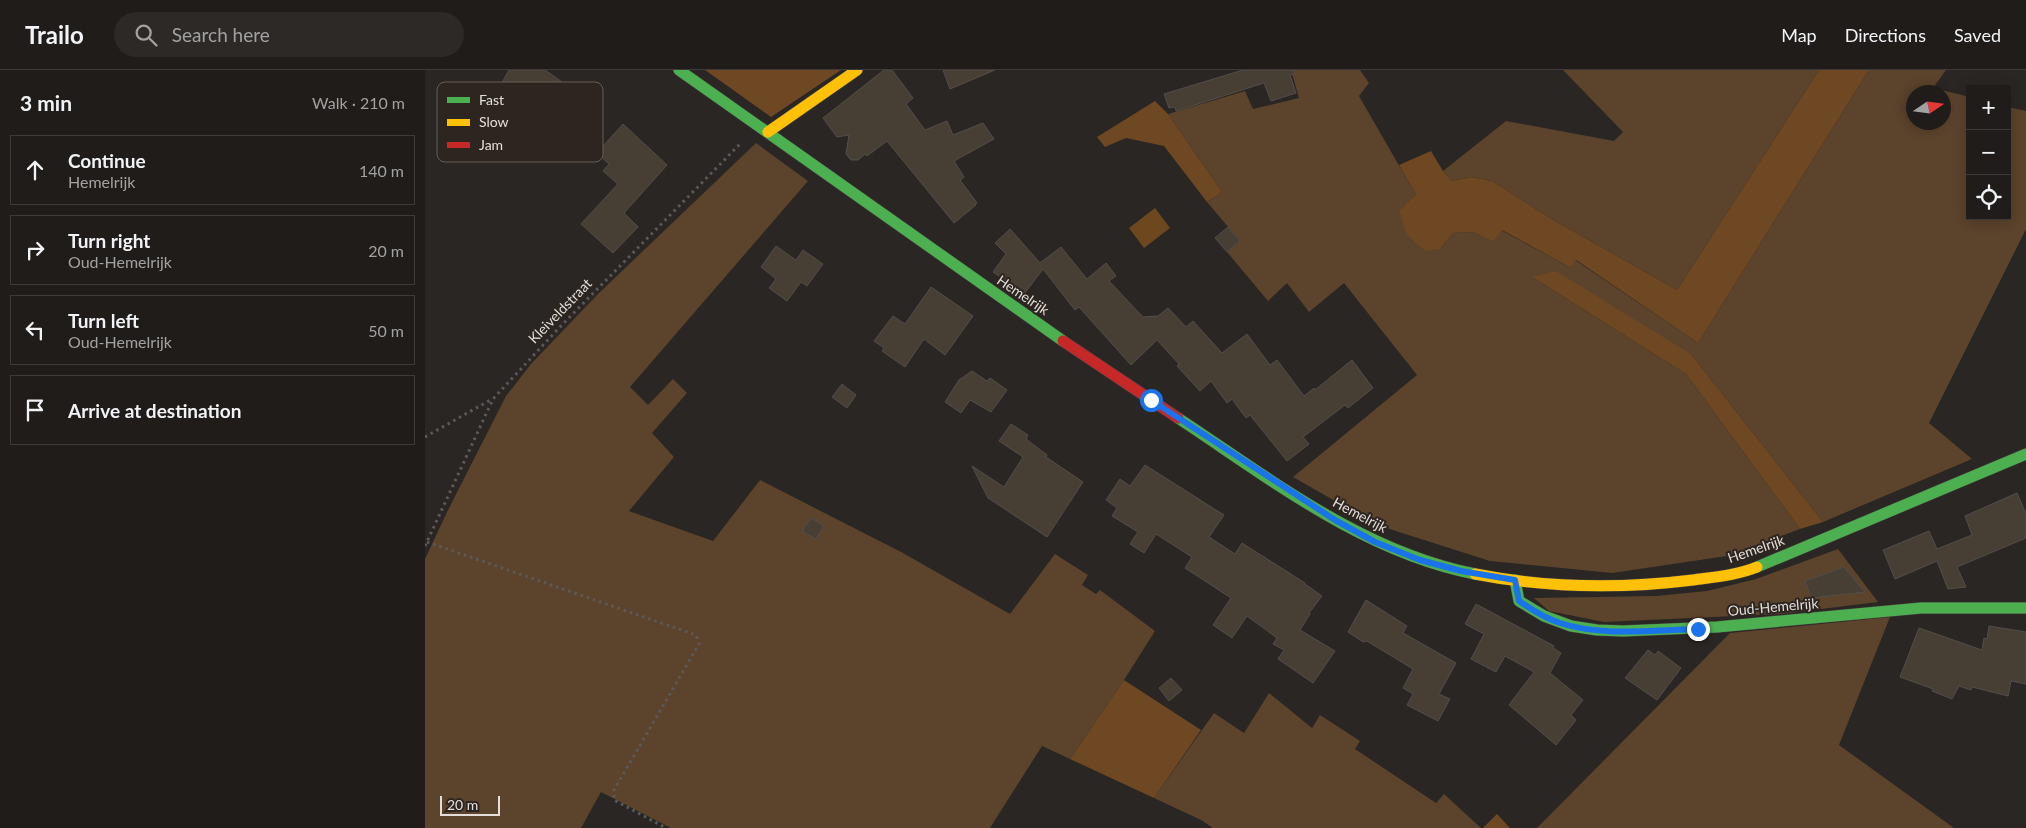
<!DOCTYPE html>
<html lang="en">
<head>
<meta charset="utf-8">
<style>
  body { margin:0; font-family:Lato,sans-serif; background:#2d2927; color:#f1f3f6 }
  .controls { position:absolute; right:15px; top:15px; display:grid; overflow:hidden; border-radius:0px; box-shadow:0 2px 12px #0003 }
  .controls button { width:45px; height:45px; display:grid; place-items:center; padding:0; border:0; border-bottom:1px solid #3d3a39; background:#201c1a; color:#f1f3f6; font:25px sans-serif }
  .compass { position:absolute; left:1481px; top:15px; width:45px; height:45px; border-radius:50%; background:#201c1a; box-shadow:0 2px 12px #0003; rotate:77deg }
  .scale { position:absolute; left:15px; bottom:12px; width:60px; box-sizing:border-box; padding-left:5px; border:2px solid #e3deda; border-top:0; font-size:14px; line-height:18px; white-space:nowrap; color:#e3deda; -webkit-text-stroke:4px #2d2620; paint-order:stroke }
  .stop { position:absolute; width:15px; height:15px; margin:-11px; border:4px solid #1a73e8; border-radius:50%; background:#fff }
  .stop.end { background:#1a73e8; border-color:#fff; box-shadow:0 1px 5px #0008 }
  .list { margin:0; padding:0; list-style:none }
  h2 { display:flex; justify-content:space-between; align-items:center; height:65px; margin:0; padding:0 20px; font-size:21px }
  h2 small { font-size:16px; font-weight:400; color:#a2a1a2 }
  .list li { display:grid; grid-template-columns:32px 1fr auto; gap:15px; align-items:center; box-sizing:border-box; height:70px; margin:0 10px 10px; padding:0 10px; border:1px solid #3d3a39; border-radius:0px }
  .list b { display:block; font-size:19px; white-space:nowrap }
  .list p { margin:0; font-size:16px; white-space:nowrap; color:#a2a1a2 }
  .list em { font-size:16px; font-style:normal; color:#a2a1a2 }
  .icon { flex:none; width:28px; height:28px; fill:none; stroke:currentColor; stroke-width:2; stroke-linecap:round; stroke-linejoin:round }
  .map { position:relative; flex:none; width:1601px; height:758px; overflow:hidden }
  header { display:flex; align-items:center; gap:30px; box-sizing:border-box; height:70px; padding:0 25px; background:#201c1a; border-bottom:1px solid #3d3a39 }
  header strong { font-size:24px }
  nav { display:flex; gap:28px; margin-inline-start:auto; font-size:18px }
  .search { width:350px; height:45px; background:#2d2927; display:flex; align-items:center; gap:12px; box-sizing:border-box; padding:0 18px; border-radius:28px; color:#a2a1a2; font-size:19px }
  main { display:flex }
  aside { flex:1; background:#201c1a }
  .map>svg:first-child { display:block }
</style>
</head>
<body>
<header>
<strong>Trailo</strong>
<div class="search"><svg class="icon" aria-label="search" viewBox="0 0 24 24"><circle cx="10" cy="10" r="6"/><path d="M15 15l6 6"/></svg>Search here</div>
<nav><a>Map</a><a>Directions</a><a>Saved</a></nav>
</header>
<main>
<aside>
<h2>3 min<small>Walk · 210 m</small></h2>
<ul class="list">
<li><svg class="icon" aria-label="ahead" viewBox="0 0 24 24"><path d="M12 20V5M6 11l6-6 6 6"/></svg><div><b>Continue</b><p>Hemelrijk</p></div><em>140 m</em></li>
<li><svg class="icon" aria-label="right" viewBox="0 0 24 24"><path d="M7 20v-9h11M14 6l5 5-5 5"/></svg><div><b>Turn right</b><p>Oud-Hemelrijk</p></div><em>20 m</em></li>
<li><svg class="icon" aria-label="left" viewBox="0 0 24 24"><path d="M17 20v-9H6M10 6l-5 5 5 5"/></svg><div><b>Turn left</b><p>Oud-Hemelrijk</p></div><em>50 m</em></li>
<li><svg class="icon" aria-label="arrive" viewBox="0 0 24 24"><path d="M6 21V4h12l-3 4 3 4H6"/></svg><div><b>Arrive at destination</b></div></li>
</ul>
</aside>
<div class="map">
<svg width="1601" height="758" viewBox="0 0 1601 758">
  <rect width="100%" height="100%" fill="#2a2623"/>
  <g fill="#5b432c" fill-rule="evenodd">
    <path d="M866,0H935L944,13L934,26L991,125L1015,179L1028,163L1048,162L1068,172L1076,160L1146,198L1150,190L1273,273L1444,0H1521L1508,18L1545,27V146H1582V37L1601,41V159L1504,353L1547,389L1398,452L1266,284L1107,207L1261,304L1375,459L1302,486L1187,503L1065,491L952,455L868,407L992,305L919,213L884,242L862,213L843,231L802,182L815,171L782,132L797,122L743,44L820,21L828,39L874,28ZM1488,22H1518V52H1488Z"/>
    <polygon points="1138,0 1394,0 1252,220 1125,148 1067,111 1046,107 1027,111 1018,101 1081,51 1189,71 1198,62"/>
    <polygon points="331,73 383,111 205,317 223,335 248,309 262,323 227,363 249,387 204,441 288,471 335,410 478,483 585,544 630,484 663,505 657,515 671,524 675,520 730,561 699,610 645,689 617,676 565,758 246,758 176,722 156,758 0,758 0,489 23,440 81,326 106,294 173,224"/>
    <polygon points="1413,479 1453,532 1356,544 1179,552 1124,541 1109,528 1231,526 1282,521 1331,509"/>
    <polygon points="1465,547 1414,675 1529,758 1112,758 1305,563"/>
    <polygon points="844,623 887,658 895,645 935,671 930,679 1011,733 1019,724 1056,758 788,758 776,750 729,728 789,643 819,663"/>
  </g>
  <g fill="#6d4822">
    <polygon points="280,0 416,0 346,47"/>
    <polygon points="1394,0 1444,0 1273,273 1151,190 1146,198 1077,160 1068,172 1048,162 1028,163 1015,179 1000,181 982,165 974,141 991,125 974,95 1006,81 1018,101 1027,111 1046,107 1067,111 1125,148 1252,220"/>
    <polygon points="730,31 743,44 797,122 782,132 739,76 701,68 680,77 672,67"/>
    <polygon points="1131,201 1266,284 1398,452 1375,459 1261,304 1107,207"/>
    <polygon points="699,610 776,660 729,728 645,689"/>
    <polygon points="1072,744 1085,758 1058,758"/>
  </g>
  <polygon fill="#6d471e" points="730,138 745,158 719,178 704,158"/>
  <g fill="#473e34" stroke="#524e4b">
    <polygon points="84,0 120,0 137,12 116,42 114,41 110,46 73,20"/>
    <polygon points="459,0 467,0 488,28 481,34 500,60 522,51 528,65 558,53 569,69 529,91 539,107 535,110 552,133 550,134 551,135 529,153 462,71 442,86 440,84 433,90 426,90 421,84 424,65 412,67 398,48"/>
    <polygon points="518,0 570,0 525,19"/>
    <polygon points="818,0 869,0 870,4 865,5 871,23 846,31 839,13 751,41 750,37 744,38 739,24"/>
    <polygon points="198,54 242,95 199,143 213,157 188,183 156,154 193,114 178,101 184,94 172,83"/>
    <polygon points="803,157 815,171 802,182 790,168"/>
    <polygon points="585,159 615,193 636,177 662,209 681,193 691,206 684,211 718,247 733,246 743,238 761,257 768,251 797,283 822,264 845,295 852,290 879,326 889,318 890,320 927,290 948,318 923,338 920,335 878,367 884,374 862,391 825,345 821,348 807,329 802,333 786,311 775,321 752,296 754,294 732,270 706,295 654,237 650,240 618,199 599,224 568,202 581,184 570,173"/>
    <polygon points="351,176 371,190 378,180 398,194 382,216 376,212 362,231 344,218 351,209 336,197"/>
    <polygon points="506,217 548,246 520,285 499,269 480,297 457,281 459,278 449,271 468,246 480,254"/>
    <polygon points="547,301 562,311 565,308 582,320 566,342 545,330 536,343 520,332 534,310"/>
    <polygon points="417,314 431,325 422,338 407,327"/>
    <polygon points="586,354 603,365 601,369 622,385 621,387 658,412 622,467 563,428 547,396 579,417 598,387 574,371"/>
    <polygon points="720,395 799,445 784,467 810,484 817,473 880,513 880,514 897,526 884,543 885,544 875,560 910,581 888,613 853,589 859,580 848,574 852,568 822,546 807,568 788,555 806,528 760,498 767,487 731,464 719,483 705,474 713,462 687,446 692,438 681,430 695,409 705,416"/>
    <polygon points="1592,423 1601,444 1601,468 1532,497 1541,517 1523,519 1512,491 1470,509 1458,480 1504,461 1512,479 1547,465 1540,446"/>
    <polygon points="386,448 399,456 391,469 377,461"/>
    <polygon points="1419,497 1440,522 1386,528 1380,511"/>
    <polygon points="941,530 982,556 978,563 1031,593 1014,624 1025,629 1013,651 982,635 988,624 978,618 988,599 942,571 938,572 923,562"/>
    <polygon points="1051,534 1129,576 1128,578 1136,583 1125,603 1158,630 1146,645 1151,650 1131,675 1084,635 1109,602 1080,586 1071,602 1046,589 1059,564 1040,554"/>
    <polygon points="1564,556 1601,562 1601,614 1586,611 1583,626 1547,617 1546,620 1534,616 1527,629 1507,621 1508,619 1475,607 1494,558 1557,580 1559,568 1562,569"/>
    <polygon points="1223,580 1230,585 1233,581 1256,598 1232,630 1200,608"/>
    <polygon points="746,608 757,620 744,631 734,618"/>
  </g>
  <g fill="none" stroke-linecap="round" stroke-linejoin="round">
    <g stroke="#484442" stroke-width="12">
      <g id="fast">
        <polyline points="254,0 638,271"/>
        <path d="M753,348C847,410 938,482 1050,504"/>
        <polyline points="1332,497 1601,384"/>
        <polyline points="1090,510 1094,531 1119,546 1146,556 1172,560 1198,561 1292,557 1496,538 1601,538"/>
      </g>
    </g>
    <g stroke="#484442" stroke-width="12">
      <g id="slow">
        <polyline points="343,62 432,0"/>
        <path d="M1050,504C1122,518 1195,519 1268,510C1289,507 1313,505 1332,497"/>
      </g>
    </g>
    <g stroke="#484442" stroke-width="12">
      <polyline id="jam" points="638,271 753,348"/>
    </g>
    <g stroke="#5c5a58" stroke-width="3" stroke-dasharray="2.5 4" stroke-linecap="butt">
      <polyline points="0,367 67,329"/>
      <polyline points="2,472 271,565 274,574 189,720 189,730 241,758"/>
      <polyline points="0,476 68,329 132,260 317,72"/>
    </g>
    <use href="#fast" stroke="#4caf50" stroke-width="11"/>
    <use href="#slow" stroke="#ffc107" stroke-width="11"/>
    <use href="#jam" stroke="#c62828" stroke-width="11"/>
  </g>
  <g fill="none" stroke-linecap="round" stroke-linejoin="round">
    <path stroke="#1a73e8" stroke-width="6" d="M726,330L910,450L950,472L995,490L1036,501L1090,510L1094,531C1107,540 1120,548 1135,553C1178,567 1228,560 1273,559"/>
  </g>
  <g text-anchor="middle" stroke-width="4" stroke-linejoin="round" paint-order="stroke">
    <g font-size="14" fill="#e3deda" stroke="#2d2620">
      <text transform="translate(598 225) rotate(34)" y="5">Hemelrijk</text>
      <text transform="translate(135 241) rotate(-46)" y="5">Kleiveldstraat</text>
      <text transform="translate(935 445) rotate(28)" y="5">Hemelrijk</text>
      <text transform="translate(1331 479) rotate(-19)" y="5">Hemelrijk</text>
      <text transform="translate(1348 537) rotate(-5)" y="5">Oud-Hemelrijk</text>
    </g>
  </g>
  <rect x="12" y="12" width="166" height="80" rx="8" fill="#2d2620" stroke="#645d58" stroke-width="1"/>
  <rect x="22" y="27" width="23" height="6" fill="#4caf50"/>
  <rect x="22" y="49" width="23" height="7" fill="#ffc107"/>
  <rect x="22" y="72" width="23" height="6" fill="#c62828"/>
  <g font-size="14" fill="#e3deda">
    <text x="54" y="35">Fast</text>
    <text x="54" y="57">Slow</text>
    <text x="54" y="80">Jam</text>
  </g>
</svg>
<div class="controls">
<button>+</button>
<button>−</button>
<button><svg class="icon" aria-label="locate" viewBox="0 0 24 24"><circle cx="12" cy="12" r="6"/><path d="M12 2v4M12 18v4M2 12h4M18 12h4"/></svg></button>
</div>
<svg class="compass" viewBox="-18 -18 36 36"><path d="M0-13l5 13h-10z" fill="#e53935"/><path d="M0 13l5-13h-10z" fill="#a2a1a2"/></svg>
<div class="scale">20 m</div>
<div class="stop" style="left:726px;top:330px"></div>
<div class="stop end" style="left:1273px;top:559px"></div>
</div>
</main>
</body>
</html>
